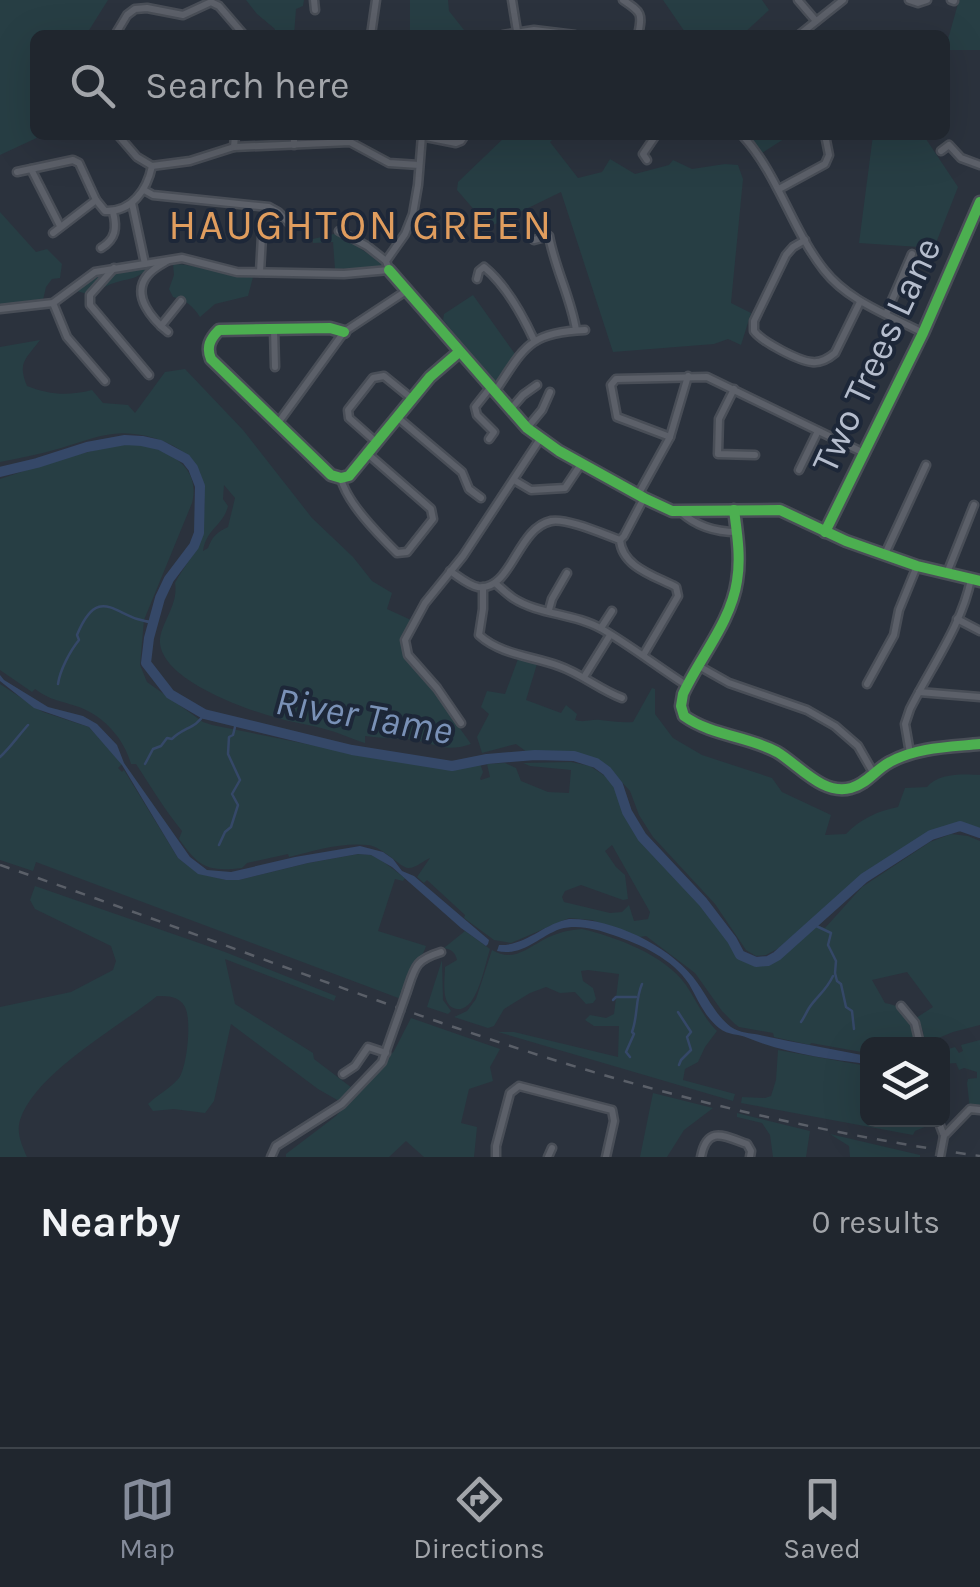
<!DOCTYPE html>
<html lang="en">
<head>
<meta charset="utf-8">
<style>
  body { margin:0; font-family:Karla,sans-serif; background:#2d323a; color:#f1f3f6 }
  .controls { position:absolute; right:30px; bottom:30px; display:grid; overflow:hidden; border-radius:15px; box-shadow:0 10px 40px #0002 }
  .controls button { width:90px; height:90px; display:grid; place-items:center; padding:0; border:0; border-bottom:2px solid #3d434a; background:#20262e; color:#f1f3f6; font:50px sans-serif }
  .list { margin:0; padding:0; list-style:none }
  h2 { display:flex; justify-content:space-between; align-items:center; height:130px; margin:0; padding:0 40px; font-size:42px }
  h2 small { font-size:32px; font-weight:400; color:#a2a5aa }
  .icon { flex:none; width:55px; height:55px; fill:none; stroke:currentColor; stroke-width:2; stroke-linecap:round; stroke-linejoin:round }
  .map { position:relative; flex:none; width:980px; height:1157px; overflow:hidden }
  .search { position:absolute; background:#20262e; box-shadow:0 10px 40px #0002; left:30px; right:30px; top:30px; height:110px; display:flex; align-items:center; gap:25px; box-sizing:border-box; padding:0 35px; border-radius:15px; color:#a2a5aa; font-size:38px }
  .sheet { height:290px; background:#20262e }
  nav { display:flex; justify-content:space-around; align-items:center; box-sizing:border-box; height:140px; border-top:2px solid #3d434a; background:#20262e; font-size:28px; color:#a2a5aa }
  nav a { display:grid; justify-items:center; gap:5px }
  nav .on { color:#858c9b }
  .map>svg:first-child { display:block }
</style>
</head>
<body>
<div class="map">
<svg width="980" height="1157" viewBox="0 0 980 1157">
  <rect width="100%" height="100%" fill="#2b323d"/>
  <g fill="#273e44" fill-rule="evenodd">
    <polygon points="0,0 108,0 86,35 35,35 35,135 43,135 0,155"/>
    <polygon points="246,0 304,0 303,6 296,9 294,35 273,35 275,29 257,14"/>
    <polygon points="410,0 448,0 449,11 468,35 410,35"/>
    <polygon points="663,0 762,0 769,10 742,35 687,35"/>
    <polygon points="959,0 980,0 980,50 945,50"/>
    <polygon points="507,135 557,135 550,142 578,178 602,172 610,159 635,174 669,165 673,160 692,169 725,164 738,165 743,179 731,303 751,313 741,345 728,339 714,344 613,352 561,192 489,227 457,190 458,182"/>
    <polygon points="746,135 790,135 762,153"/>
    <polygon points="873,135 924,136 958,187 934,248 859,243"/>
    <polygon points="0,212 36,252 47,249 62,264 60,278 52,279 46,287 43,300 0,305"/>
    <polygon points="338,233 383,264 382,268 335,269 333,242 313,243 313,239"/>
    <path d="M173,264C200,264 225,276 253,277L248,296L215,304L200,317C193,306 186,300 173,297L169,289L174,275Z"/>
    <path d="M152,267C150,268 138,276 136,277C121,282 105,282 94,296L77,291L98,276Z"/>
    <polygon points="473,295 515,354 495,384 443,320 444,314"/>
    <path d="M40,340C26,359 17,362 27,386C50,395 68,396 92,390L103,403L128,405L135,413L165,372L185,369L243,430L312,518L353,557L372,581L392,593L387,609L411,620L402,638V648L405,657L424,678L471,744C442,754 433,741 407,739C393,738 380,738 365,736V743C352,739 340,733 328,730C312,725 297,723 281,719C249,711 163,681 160,643C159,624 179,606 175,583C183,567 197,553 201,535C205,519 206,489 200,473C189,444 141,430 113,434C95,436 78,443 61,448C41,454 20,458 0,462V347ZM224,485L235,498L228,527C217,532 212,537 208,548L203,551C206,529 223,526 228,506L223,499Z"/>
    <path d="M124,443C158,444 203,462 192,503L144,620L140,665L147,682L203,722L212,725L387,760L388,756L452,766L479,761L483,772L480,779L481,780L490,777L487,764L505,763L516,768L521,781L548,792L569,793L571,770L530,766L523,763L571,762L590,766L605,776L607,771C623,790 625,813 638,833C646,843 656,851 665,861C683,879 701,898 716,918C727,933 737,960 757,961C778,963 798,937 813,924L825,928L862,887L930,842L951,834L968,836L980,841V1025L953,1032L924,1044L923,1031L916,1018L933,1007L907,972L872,980L885,1003C914,1009 910,1018 920,1044H868L867,1053L811,1043L810,1045L774,1037L773,1033L739,1027L735,1024L722,1011L695,973L646,936L640,937L592,920L569,918L511,943L494,940L464,918L465,915L427,880L424,883L417,877L430,858C425,860 414,869 408,868C401,868 383,847 368,845C342,842 313,851 289,857L288,854L247,863L242,868C207,872 199,867 179,839L182,831C165,810 151,787 136,764H131C124,739 105,717 79,707C62,701 51,701 35,689L32,692L0,670V479L60,459ZM612,845L650,912L648,919L634,921L629,905L622,912L610,913L564,902L562,897L565,891L581,885L623,900L628,899L625,875L616,867L605,851Z"/>
    <path d="M518,659L537,664L526,700L561,713L566,705L577,714L575,720C585,723 590,719 600,720C612,721 621,723 633,722L652,688L655,689V714L673,738L702,755L772,778L782,792L831,815L825,835L846,834C860,819 878,811 898,807L905,788L927,787C938,773 963,774 980,775V833C973,829 966,825 957,826C928,828 869,873 847,893L845,890L779,948L766,955L756,956L746,950L715,904L653,837L639,815L630,791L606,765L603,768L587,759L574,756L531,755L516,744L482,753L477,737L489,714L481,707L487,691L505,694Z"/>
    <path d="M0,684L43,712L89,727L122,764L118,768L122,772L124,770L178,858L198,873L226,880H239L308,863L358,854L371,855L381,860L405,878L403,881L395,879L378,931L426,946C423,956 418,959 413,967C408,977 405,989 401,999L36,862L33,871L0,860Z"/>
    <path d="M35,886L225,952L336,996L334,1001L225,959L235,1004L313,1053L314,1059L352,1088L339,1101L318,1089L231,1024L214,1101L205,1113L174,1109L153,1111L148,1104C157,1095 171,1088 179,1078C187,1067 192,1020 185,1007C179,996 169,996 157,996C119,1027 35,1073 20,1120C16,1132 22,1146 27,1157H0V1007L71,992L113,970L116,961L111,946L35,909L30,900Z"/>
    <path d="M582,929C616,937 665,955 686,985C696,1000 703,1017 717,1031L705,1047L698,1062L685,1069L683,1080L735,1094L733,1101L498,1032H514L618,1057L619,1026H594L585,1020L590,1015L606,1018L614,1014L619,974L588,970L581,971L583,981L593,988L596,999L593,1003L586,1004L575,992L560,993L546,987L530,993L504,1009L494,1026L488,1028L454,1017L467,1011L476,999L492,950C512,962 525,950 543,940C556,933 568,930 582,929Z"/>
    <path d="M465,931L490,949C485,965 481,988 471,1002C467,1006 463,1010 457,1009C440,1007 445,979 445,967L457,960C455,952 452,950 444,948Z"/>
    <polygon points="442,960 443,1000 451,1011 448,1014 427,1007"/>
    <polygon points="411,1018 500,1049 490,1067 493,1081 469,1089 461,1123 477,1127 474,1157 424,1157 406,1141 389,1157 286,1157 286,1154 336,1116 394,1051"/>
    <polygon points="980,1040 980,1110 970,1109 967,1083 968,1079 977,1078 977,1072 964,1068 959,1070 956,1063 943,1064 942,1051 955,1047 959,1053 963,1051 961,1045"/>
    <polygon points="778,1050 867,1066 868,1120 939,1121 915,1131 913,1135 741,1103 742,1097 765,1098 771,1096 776,1080"/>
    <polygon points="653,1093 713,1108 684,1130 667,1157 640,1157"/>
    <polygon points="737,1113 810,1131 806,1157 773,1157 770,1135 762,1123 737,1117"/>
    <polygon points="830,1134 920,1155 920,1157 850,1157 849,1146"/>
  </g>
  <g fill="#354868">
    <polygon points="0,675 4,680 48,707 83,716 97,724 117,745 124,763 190,857 207,870 231,872 295,857 360,846 383,852 393,859 402,871 414,876 489,940 488,944 486,946 461,928 392,867 371,855 358,854 308,863 239,880 226,880 198,874 178,858 122,765 89,727 34,708 0,681"/>
    <path d="M569,919C611,918 666,944 693,977C706,993 714,1014 731,1027C740,1033 750,1033 760,1035C796,1043 832,1049 867,1056V1064C828,1059 784,1053 748,1038C737,1033 729,1036 719,1028C705,1017 698,1000 689,984C673,959 640,944 613,935C596,929 578,924 560,929C538,937 522,957 497,951L499,945C526,946 543,924 569,919Z"/>
  </g>
  <g fill="none" stroke-linecap="round" stroke-linejoin="round">
    <g stroke="#354868" stroke-width="2.5">
      <path d="M58,684C60,670 70,651 79,640L77,635C100,579 118,622 154,622"/>
      <path d="M0,757C9,749 19,735 28,725"/>
      <path d="M145,764L153,749L161,746L167,738L172,739C182,728 197,728 204,714"/>
      <polyline points="219,845 225,832 231,827 238,805 232,794 240,780 228,754 229,737 233,735 236,723"/>
      <polyline points="812,924 831,933 828,945 836,961 835,973 837,981 841,984 846,1007 852,1011 854,1029"/>
      <polyline points="613,1000 616,997 636,997"/>
      <polyline points="678,1012 691,1032 687,1037 691,1050 681,1060 679,1065"/>
      <path d="M801,1022C804,1018 806,1013 809,1008C817,996 826,991 833,976"/>
      <path d="M630,1057L626,1052L634,1034L632,1032C638,1016 635,1000 642,984"/>
    </g>
    <polyline stroke="#354868" stroke-width="10" points="0,472 37,463 87,447 125,440 142,441 160,445 186,459 193,468 200,486 199,533 194,546 169,579 160,598 149,638 146,663 170,694 204,714 352,750 452,766 487,759 535,755 574,756 596,763 607,771 618,785 627,812 642,837 703,902 732,940 740,955 756,962 768,961 777,956 864,878 931,835 960,826 980,833"/>
    <g stroke="#494e57" stroke-width="11">
      <g id="street">
        <polyline points="314,0 315,10"/>
        <polyline points="512,0 517,31"/>
        <path d="M623,0C641,12 643,13 638,35"/>
        <polyline points="798,0 816,21"/>
        <polyline points="909,0 918,3 927,0"/>
        <polyline points="951,0 954,1"/>
        <polyline points="115,35 127,15 135,9 147,8 183,15 211,2 219,6 244,35"/>
        <polyline points="371,35 376,0"/>
        <polyline points="503,35 534,30 575,35"/>
        <polyline points="799,35 843,0"/>
        <polyline points="118,135 137,157 152,166 190,161 234,147 350,142 389,163 419,165"/>
        <polyline points="294,135 294,145"/>
        <path d="M742,135C778,174 791,228 824,270C848,301 889,315 923,333"/>
        <polyline points="421,136 456,143 461,141 465,135"/>
        <polyline points="234,147 235,135"/>
        <polyline points="941,151 949,145 961,158 980,165"/>
        <polyline points="647,160 643,154 656,135"/>
        <polyline points="31,169 60,226"/>
        <polyline points="17,172 73,160 79,163 96,200 53,233"/>
        <polyline points="779,189 825,164 829,155 825,135"/>
        <polyline points="144,190 153,195 269,207 278,212 289,223"/>
        <path d="M96,200L105,211C132,212 147,190 152,166"/>
        <polyline points="132,203 145,264"/>
        <polyline points="339,231 367,246 386,261"/>
        <path d="M534,240L549,236C555,269 571,298 576,330"/>
        <path d="M805,240L793,247L786,255L754,321V331C762,342 799,361 812,362C821,363 828,359 835,353L860,302"/>
        <path d="M101,248C116,239 117,228 113,212"/>
        <path d="M167,261C160,265 152,269 147,276C131,296 153,320 168,332"/>
        <polyline points="114,268 90,295 90,305 149,375"/>
        <polyline points="260,272 262,236"/>
        <path d="M477,279L479,271L484,267C506,285 522,314 534,340"/>
        <polyline points="53,303 67,337 105,381"/>
        <polyline points="0,309 53,303 95,272 182,258 237,272 344,274 389,270 386,261 405,234 413,214 418,185 422,135"/>
        <polyline points="886,314 912,254"/>
        <polyline points="161,326 181,301"/>
        <polyline points="274,329 275,367"/>
        <polyline points="734,389 719,419 718,454 755,455"/>
        <path d="M494,393C524,349 527,332 585,330"/>
        <polyline points="510,410 523,395 537,385"/>
        <polyline points="397,417 462,472 469,489 481,498"/>
        <polyline points="278,423 344,332 406,291"/>
        <polyline points="527,428 542,410 550,392"/>
        <polyline points="670,437 617,417 611,385 616,379 707,377 864,453"/>
        <polyline points="489,439 494,432 477,415 475,407 490,388"/>
        <polyline points="376,442 349,418 348,410 373,378 384,376 411,398"/>
        <polyline points="799,470 818,431"/>
        <path d="M341,478C346,502 379,535 397,553L407,552L433,519L431,509L368,454"/>
        <polyline points="514,480 531,490 565,488 581,464"/>
        <polyline points="638,495 670,437 688,376"/>
        <path d="M681,512C696,526 716,532 737,532"/>
        <path d="M620,540C622,567 655,576 676,587L678,596L644,654"/>
        <polyline points="885,554 926,465"/>
        <path d="M450,571C458,576 468,585 478,587C511,592 517,528 551,521C567,518 603,534 620,540L624,536L644,498"/>
        <polyline points="947,573 974,505"/>
        <path d="M495,583C501,588 507,594 513,598C539,615 574,613 602,629C631,646 658,667 686,685"/>
        <path d="M483,587V609L479,635C501,655 533,656 559,666C582,674 600,690 622,698"/>
        <polyline points="549,610 552,599 567,573"/>
        <polyline points="957,619 980,631"/>
        <polyline points="601,628 612,611"/>
        <polyline points="697,665 729,683 807,710 835,726 858,746 874,774"/>
        <polyline points="584,677 610,635"/>
        <polyline points="867,684 894,635 899,610 917,566"/>
        <polyline points="919,692 980,697"/>
        <polyline points="461,723 437,688 408,655 405,640 425,603 463,556 540,439"/>
        <path d="M910,753L905,724L910,709C931,667 962,625 971,579"/>
        <path d="M407,991C415,967 415,960 441,952"/>
        <polyline points="901,1006 915,1023 920,1044"/>
        <polyline points="343,1074 355,1066 368,1047 386,1053"/>
        <polyline points="938,1120 944,1136 970,1109 980,1110"/>
        <polyline points="271,1157 276,1146 342,1104 382,1062 400,1011"/>
        <polyline points="496,1157 496,1146 510,1093 519,1086 612,1110 614,1121 606,1157"/>
        <polyline points="548,1157 552,1148"/>
        <path d="M701,1157C707,1125 724,1136 747,1144L751,1151L750,1157"/>
      </g>
    </g>
    <g stroke="#494e57" stroke-width="15">
      <g id="fast">
        <polyline points="389,270 527,428 559,451 644,498 672,511 780,510 846,541 917,566 980,581"/>
        <path d="M344,332L330,328L219,330C210,339 206,347 211,359L331,475L341,478L349,476L430,377L459,352"/>
        <path d="M734,510C737,533 741,557 737,581C731,622 700,657 683,694L681,706L684,716C712,736 748,736 777,752C799,765 823,796 851,788C867,784 876,769 890,762C917,747 950,747 980,744"/>
        <polyline points="825,532 923,333 980,202"/>
      </g>
    </g>
    <use href="#street" stroke="#5c6069" stroke-width="6"/>
    <use href="#fast" stroke="#4caf50" stroke-width="10"/>
    <path stroke="#5a5f68" stroke-width="2.5" stroke-dasharray="10 10" stroke-linecap="butt" d="M0,865C194,931 384,1008 580,1068C710,1107 846,1137 980,1156"/>
    <g stroke="#494e57" stroke-width="11" stroke-linecap="butt">
      <g id="street-bridge">
        <polyline points="400,1011 407,991"/>
        <polyline points="940,1157 944,1136"/>
      </g>
    </g>
    <use href="#street-bridge" stroke="#5c6069" stroke-width="6"/>
  </g>
  <g text-anchor="middle" stroke-width="8" stroke-linejoin="round" paint-order="stroke">
    <g font-size="38" fill="#b5bdcd" stroke="#1d2738">
      <text transform="translate(876 355) rotate(-65)" y="13">Two Trees Lane</text>
    </g>
    <g font-size="40" font-style="italic" fill="#7a91b7" stroke="#1d2738">
      <text transform="translate(364 715) rotate(10)" y="14">River Tame</text>
    </g>
    <g font-size="42" letter-spacing="2.5" fill="#e09d5e" stroke="#1d2738">
      <text x="361" y="239">HAUGHTON GREEN</text>
    </g>
  </g>
</svg>
<div class="controls">
<button><svg class="icon" aria-label="layers" viewBox="0 0 24 24"><path d="M12 4l9 5-9 5-9-5zM3 14l9 5 9-5"/></svg></button>
</div>
<div class="search"><svg class="icon" aria-label="search" viewBox="0 0 24 24"><circle cx="10" cy="10" r="6"/><path d="M15 15l6 6"/></svg>Search here</div>
</div>
<section class="sheet">
<h2>Nearby<small>0 results</small></h2>
<ul class="list">
</ul>
</section>
<nav>
<a class="on"><svg class="icon" aria-label="map" viewBox="0 0 24 24"><path d="M3 6l6-2 6 2 6-2v14l-6 2-6-2-6 2zM9 4v14M15 6v14"/></svg>Map</a>
<a><svg class="icon" aria-label="directions" viewBox="0 0 24 24"><path d="M12 3l9 9-9 9-9-9zM9 14v-3h6M13 9l2 2-2 2"/></svg>Directions</a>
<a><svg class="icon" aria-label="saved" viewBox="0 0 24 24"><path d="M7 4h10v16l-5-4-5 4z"/></svg>Saved</a>
</nav>
</body>
</html>
